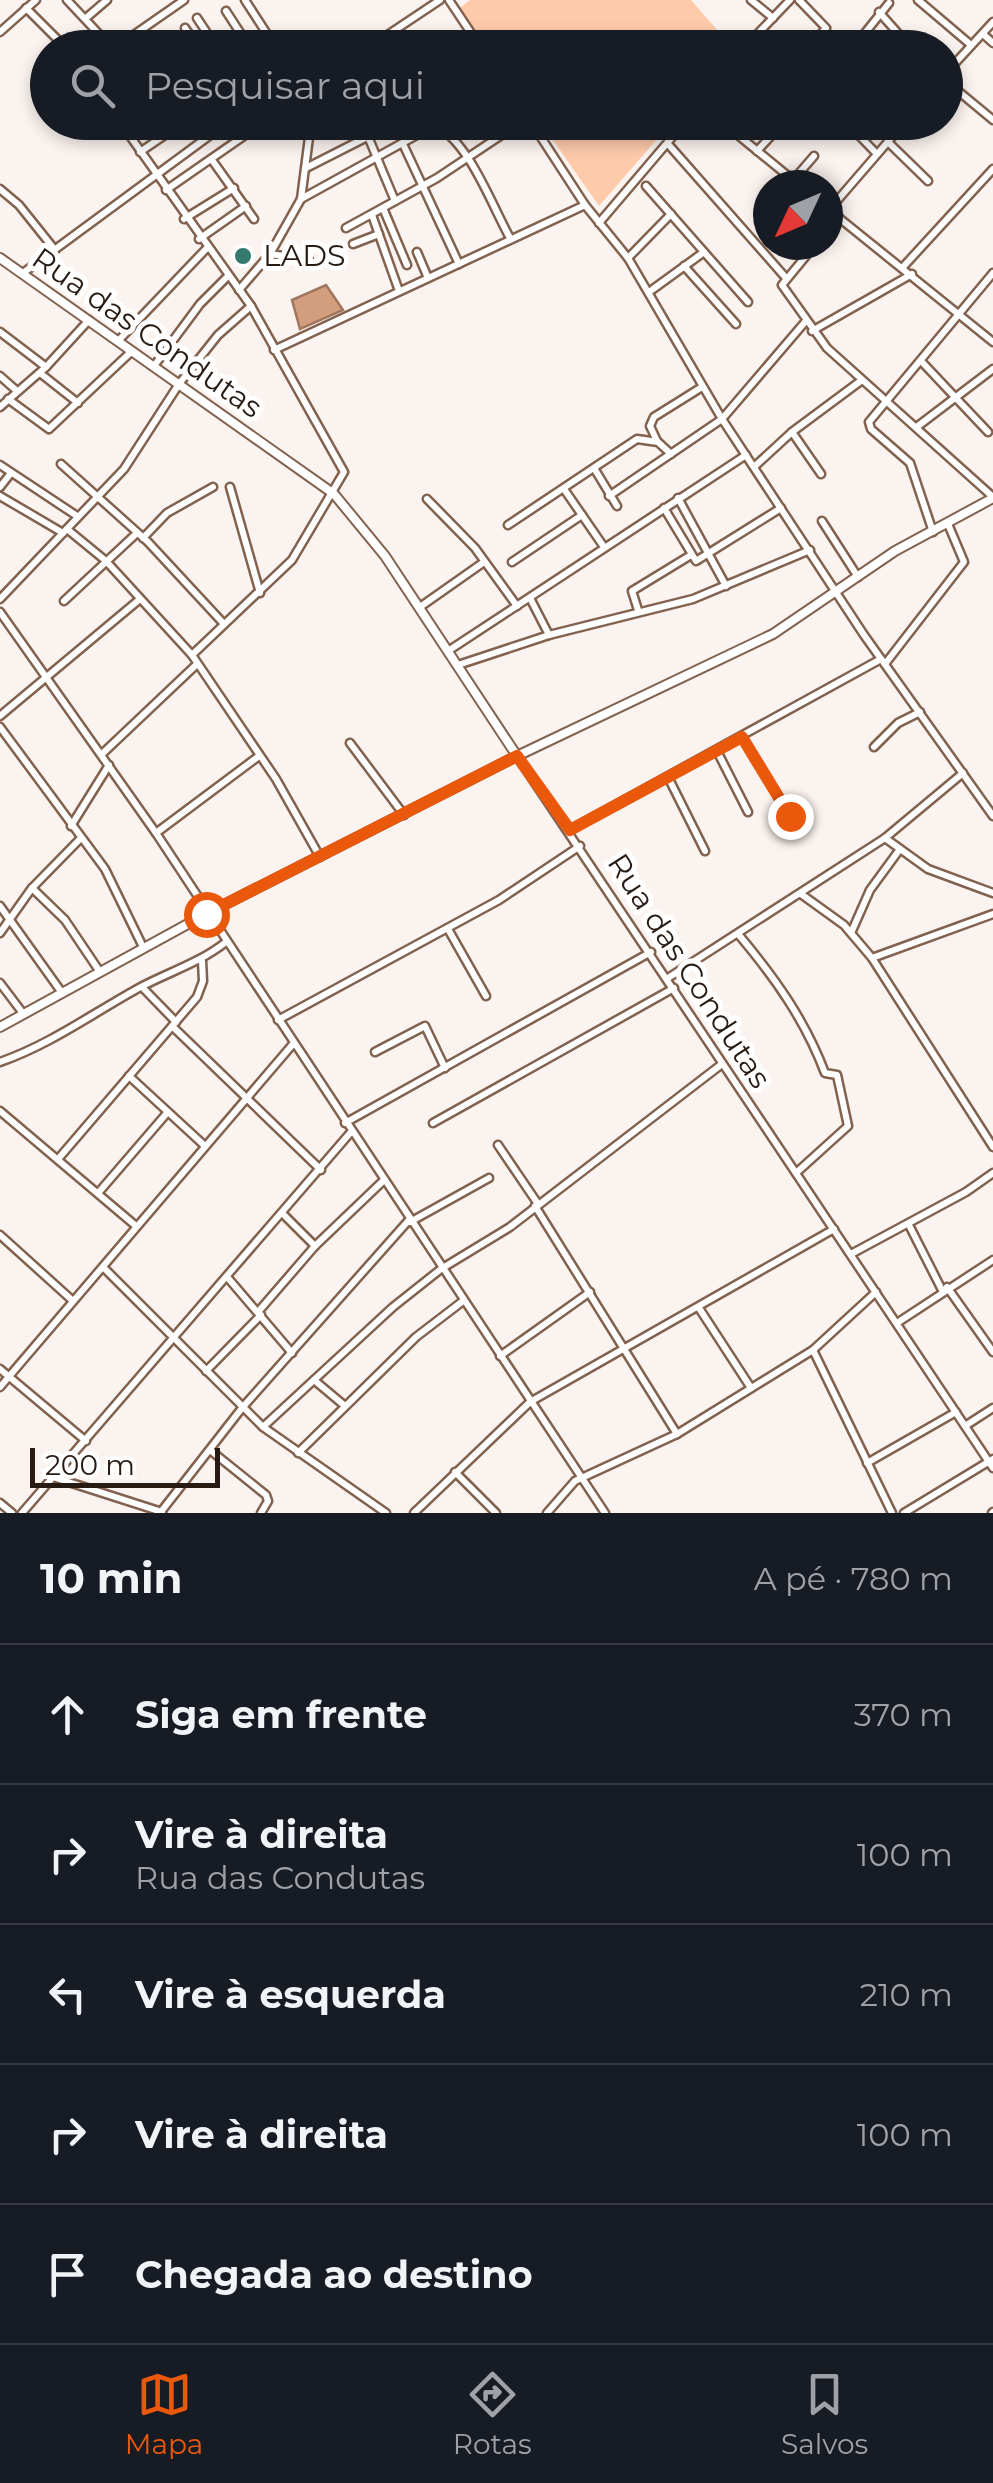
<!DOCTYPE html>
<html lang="pt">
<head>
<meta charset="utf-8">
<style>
  body { margin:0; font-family:Montserrat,sans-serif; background:#242831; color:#f1f3f6 }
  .compass { position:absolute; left:753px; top:170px; width:90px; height:90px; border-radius:50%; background:#171b24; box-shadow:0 5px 15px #0003; rotate:226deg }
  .scale { position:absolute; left:30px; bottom:25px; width:190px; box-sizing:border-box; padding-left:10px; border:5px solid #281b13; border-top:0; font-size:28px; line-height:35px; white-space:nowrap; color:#281b13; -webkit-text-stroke:8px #fff; paint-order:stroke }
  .stop { position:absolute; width:30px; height:30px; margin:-22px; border:8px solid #ea580c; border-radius:50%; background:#fff }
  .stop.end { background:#ea580c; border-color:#fff; box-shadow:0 2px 10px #0008 }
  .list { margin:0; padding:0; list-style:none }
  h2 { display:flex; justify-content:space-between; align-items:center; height:130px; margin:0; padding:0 40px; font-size:42px }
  h2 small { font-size:32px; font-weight:400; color:#9ea1a6 }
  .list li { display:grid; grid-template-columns:65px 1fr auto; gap:30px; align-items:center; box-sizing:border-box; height:140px; padding:0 40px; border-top:2px solid #363941 }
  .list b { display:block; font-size:38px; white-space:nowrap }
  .list p { margin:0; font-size:32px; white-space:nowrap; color:#9ea1a6 }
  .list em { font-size:32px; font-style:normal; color:#9ea1a6 }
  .icon { flex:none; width:55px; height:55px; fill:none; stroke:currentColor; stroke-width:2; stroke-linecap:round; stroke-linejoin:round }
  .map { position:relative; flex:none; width:993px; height:1513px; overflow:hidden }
  .search { position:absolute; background:#171b24; box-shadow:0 5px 15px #0003; left:30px; right:30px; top:30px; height:110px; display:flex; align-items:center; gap:25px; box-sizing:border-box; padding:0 35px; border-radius:55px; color:#9ea1a6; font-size:38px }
  .sheet { height:830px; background:#171b24 }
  nav { display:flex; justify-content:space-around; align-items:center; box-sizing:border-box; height:140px; border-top:2px solid #363941; background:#171b24; font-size:28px; color:#9ea1a6 }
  nav a { display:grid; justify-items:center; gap:5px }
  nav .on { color:#ea580c }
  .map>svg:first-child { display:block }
</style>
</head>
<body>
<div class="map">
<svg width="993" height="1513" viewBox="0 0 993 1513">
  <rect width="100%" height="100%" fill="#fbf3ef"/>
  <g fill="#ffcaaa">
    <polygon points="470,0 691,0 732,47 488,47 460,8"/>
    <polygon points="541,123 540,123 671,123 599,206"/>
  </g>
  <polygon fill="#d39e7e" stroke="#a0775e" stroke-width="2.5" points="326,285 343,310 300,329 292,300"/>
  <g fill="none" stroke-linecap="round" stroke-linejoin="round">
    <g stroke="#82624f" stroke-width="11">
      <g id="minor">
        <polyline points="67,0 112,48"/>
        <polyline points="245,0 276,48"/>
        <polyline points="449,0 481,48"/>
        <polyline points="751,0 773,18"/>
        <polyline points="799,0 826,28 812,45 815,48"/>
        <polyline points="918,0 971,45"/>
        <polyline points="26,8 66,48"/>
        <polyline points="226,11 250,48"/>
        <polyline points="879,12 911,48"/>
        <polyline points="86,18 107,0"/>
        <polyline points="197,18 217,48"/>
        <polyline points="185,28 199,48"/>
        <polyline points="0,32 36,0"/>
        <polyline points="983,34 993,43"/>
        <polyline points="115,48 184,0"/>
        <polyline points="368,48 440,0"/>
        <polyline points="744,48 790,0"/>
        <polyline points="853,48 889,3"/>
        <polyline points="946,73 993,22"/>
        <polyline points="946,81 993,120"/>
        <polyline points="120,122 251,306 344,472 292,560 192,655"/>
        <polyline points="362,122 395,201"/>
        <polyline points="531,122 585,205 628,258 722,419 864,635 993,816"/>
        <polyline points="722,122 799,185"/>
        <polyline points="846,122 877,154"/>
        <polyline points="885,122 895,134"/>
        <path d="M432,124C468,138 491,204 510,238"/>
        <polyline points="888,142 928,181"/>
        <polyline points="403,144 459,264"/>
        <polyline points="668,144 786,278"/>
        <polyline points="757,151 784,122"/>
        <polyline points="140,152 184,122"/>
        <polyline points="212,160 254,219"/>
        <polyline points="306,168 367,137"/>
        <polyline points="789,185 814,156"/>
        <polyline points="646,186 748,302"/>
        <polyline points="0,189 19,205 55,250"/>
        <polyline points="166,190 264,122"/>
        <polyline points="301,199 433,126"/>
        <polyline points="383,208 407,265"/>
        <polyline points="828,209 993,342"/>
        <polyline points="829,210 905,122"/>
        <polyline points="372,215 399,291"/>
        <polyline points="184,219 234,188"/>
        <polyline points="599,223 685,122"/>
        <polyline points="346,228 437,178 521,122"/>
        <polyline points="828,229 839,217"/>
        <polyline points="199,239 246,206"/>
        <polyline points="353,244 379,234"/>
        <polyline points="815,245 782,285 827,348 993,497"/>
        <polyline points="417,252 428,278"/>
        <polyline points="270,254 309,260"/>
        <polyline points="628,258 671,214"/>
        <polyline points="684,266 736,324"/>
        <polyline points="903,267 993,169"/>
        <polyline points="23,273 228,122"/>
        <polyline points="239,290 270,254 301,199 311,122"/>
        <polyline points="649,292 704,252"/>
        <polyline points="812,331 912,274"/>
        <polyline points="0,332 46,367"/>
        <polyline points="119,340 206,249"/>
        <polyline points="274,350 585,205"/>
        <polyline points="922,362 988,432"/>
        <polyline points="154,366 200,304 228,276"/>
        <polyline points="40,373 78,403"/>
        <polyline points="0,376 17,391"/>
        <polyline points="8,399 49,429 132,351"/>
        <polyline points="0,407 46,367 89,320"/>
        <polyline points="918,426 993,369"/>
        <polyline points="792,432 821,474"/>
        <polyline points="657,441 650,426 654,417 702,387"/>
        <polyline points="61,464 148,542 224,624"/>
        <polyline points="0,465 77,516"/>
        <polyline points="754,467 792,432 862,380"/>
        <polyline points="594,468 617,506"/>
        <polyline points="0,487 11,473"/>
        <polyline points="230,487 260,593"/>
        <polyline points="564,489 604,547"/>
        <polyline points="0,496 63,533"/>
        <polyline points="609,496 722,419 805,322"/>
        <polyline points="678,498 726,586"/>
        <polyline points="427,499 475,548 517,606"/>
        <polyline points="664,508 696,561 781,508"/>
        <polyline points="822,521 858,577"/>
        <polyline points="508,525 637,439 658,442 671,454"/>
        <polyline points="67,529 106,561 192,655 276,779 320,857"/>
        <polyline points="933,532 910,463 871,429 869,422 993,273"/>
        <polyline points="143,538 167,513 213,487"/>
        <polyline points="512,562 582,515"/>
        <polyline points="530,598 549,635"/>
        <polyline points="0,599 124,469 179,384 218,335 251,306"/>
        <polyline points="64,601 137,533"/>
        <polyline points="420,607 484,562"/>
        <polyline points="638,610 632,591 691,555"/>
        <polyline points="0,612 156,833 605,1513"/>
        <polyline points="448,651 746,455"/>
        <polyline points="885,664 964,562 948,524"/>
        <polyline points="458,665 549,635 693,599 810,550"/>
        <polyline points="0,716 140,599"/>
        <polyline points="0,727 105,869 143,947"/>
        <polyline points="742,737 790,816"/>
        <polyline points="350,743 404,815"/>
        <polyline points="874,747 898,723 920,712"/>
        <polyline points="717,751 748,812"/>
        <polyline points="102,754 196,665"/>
        <polyline points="517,756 993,1468"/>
        <polyline points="668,777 705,851"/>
        <polyline points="71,826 109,765"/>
        <polyline points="570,830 881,659"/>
        <polyline points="156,833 259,756"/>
        <polyline points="885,838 928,869 993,893"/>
        <polyline points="32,888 65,920 98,969"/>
        <polyline points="801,894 844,925 872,958 993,1147"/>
        <polyline points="0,906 60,990"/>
        <polyline points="448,929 486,996"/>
        <polyline points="0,933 32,888 81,838"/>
        <polyline points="851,933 870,890 900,849"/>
        <path d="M739,935C775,978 805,1020 825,1073L837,1075L848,1126L796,1173"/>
        <polyline points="872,958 993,914"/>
        <polyline points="668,978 885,838 963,773"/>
        <polyline points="0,983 22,1012"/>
        <polyline points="142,987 176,1022"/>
        <polyline points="278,1020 499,900 580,846"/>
        <polyline points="173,1027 321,1170"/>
        <polyline points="375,1052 425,1026 445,1068"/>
        <path d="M0,1062C49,1045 92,1014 137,989C168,972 198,964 226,942"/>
        <polyline points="129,1076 205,1146"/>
        <polyline points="0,1111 136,1226"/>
        <polyline points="345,1123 651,952"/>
        <polyline points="433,1123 674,988"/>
        <polyline points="498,1145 538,1204"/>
        <polyline points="59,1158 197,997 203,981 202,961"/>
        <polyline points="99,1192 167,1113"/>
        <polyline points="535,1206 677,1434"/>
        <polyline points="283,1214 315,1246"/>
        <polyline points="410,1222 489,1178"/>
        <polyline points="909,1225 942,1290"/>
        <polyline points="0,1235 73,1301"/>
        <polyline points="851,1254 966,1192 993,1173"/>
        <polyline points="103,1267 263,1427 386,1513"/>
        <polyline points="228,1278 292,1353"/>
        <polyline points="947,1287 993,1352"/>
        <polyline points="699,1308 751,1388"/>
        <polyline points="258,1312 315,1246 383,1181"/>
        <polyline points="897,1323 993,1260"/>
        <polyline points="813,1350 892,1513"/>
        <polyline points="500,1356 590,1292"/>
        <polyline points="0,1369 86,1441"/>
        <polyline points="206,1371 261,1315"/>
        <polyline points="314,1380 345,1406"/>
        <polyline points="0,1387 293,1044"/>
        <polyline points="965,1426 993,1408"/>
        <polyline points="263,1427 393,1307 441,1269 510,1227 722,1064"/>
        <polyline points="210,1450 266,1495 268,1501 261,1513"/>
        <polyline points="298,1453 416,1337 463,1301"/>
        <polyline points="867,1463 956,1412"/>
        <polyline points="455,1472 496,1513"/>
        <polyline points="56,1478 162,1512"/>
        <polyline points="0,1503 12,1513"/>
        <polyline points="22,1513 351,1132"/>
        <polyline points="160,1513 242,1408 409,1220"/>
        <polyline points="414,1513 530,1402 834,1229"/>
        <polyline points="547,1513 575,1481 677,1434 813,1350 876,1292"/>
        <polyline points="904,1513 993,1459"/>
        <polyline points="992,1513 993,1512"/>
      </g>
    </g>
    <g stroke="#82624f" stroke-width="12">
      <g id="tertiary">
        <polyline points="0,258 334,494 385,556 517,756"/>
        <polyline points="0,1027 206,914 517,756 773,634 895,551 993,498"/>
      </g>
    </g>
    <use href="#minor" stroke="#fff" stroke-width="6"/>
    <use href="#tertiary" stroke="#fff" stroke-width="8"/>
  </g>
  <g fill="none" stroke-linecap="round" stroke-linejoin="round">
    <polyline stroke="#ea580c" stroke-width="12" points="206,914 517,756 570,830 742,737 790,816"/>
  </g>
  <circle fill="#35796c" stroke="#fff" stroke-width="4" cx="243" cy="256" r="10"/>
  <g text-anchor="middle" stroke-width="10" stroke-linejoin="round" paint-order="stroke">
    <g font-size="30" fill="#281b13" stroke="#fff" text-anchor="start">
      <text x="263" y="266">LADS</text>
    </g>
    <g font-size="30" fill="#281b13" stroke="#fff">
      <text transform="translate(147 333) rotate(35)" y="10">Rua das Condutas</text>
      <text transform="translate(689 971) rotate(57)" y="10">Rua das Condutas</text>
    </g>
  </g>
</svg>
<svg class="compass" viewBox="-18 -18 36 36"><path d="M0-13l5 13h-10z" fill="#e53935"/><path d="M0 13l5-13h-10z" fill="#9ea1a6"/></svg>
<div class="scale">200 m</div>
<div class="stop" style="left:206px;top:914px"></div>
<div class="stop end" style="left:790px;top:816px"></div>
<div class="search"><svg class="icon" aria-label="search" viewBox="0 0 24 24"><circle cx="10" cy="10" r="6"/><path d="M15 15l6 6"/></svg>Pesquisar aqui</div>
</div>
<section class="sheet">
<h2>10 min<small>A pé · 780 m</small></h2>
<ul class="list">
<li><svg class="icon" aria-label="ahead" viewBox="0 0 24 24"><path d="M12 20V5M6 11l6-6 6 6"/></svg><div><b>Siga em frente</b></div><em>370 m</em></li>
<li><svg class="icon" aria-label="right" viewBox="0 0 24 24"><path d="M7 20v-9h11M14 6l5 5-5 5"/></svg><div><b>Vire à direita</b><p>Rua das Condutas</p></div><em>100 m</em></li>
<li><svg class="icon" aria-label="left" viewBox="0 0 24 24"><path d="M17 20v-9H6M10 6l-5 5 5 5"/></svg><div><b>Vire à esquerda</b></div><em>210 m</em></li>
<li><svg class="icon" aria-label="right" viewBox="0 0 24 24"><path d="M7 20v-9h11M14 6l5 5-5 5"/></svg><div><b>Vire à direita</b></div><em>100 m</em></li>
<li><svg class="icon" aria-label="arrive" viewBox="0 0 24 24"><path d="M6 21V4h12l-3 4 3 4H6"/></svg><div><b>Chegada ao destino</b></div></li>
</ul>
</section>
<nav>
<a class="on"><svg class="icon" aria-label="map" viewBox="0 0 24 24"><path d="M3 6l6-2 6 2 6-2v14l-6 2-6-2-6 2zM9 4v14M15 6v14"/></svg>Mapa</a>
<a><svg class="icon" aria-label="directions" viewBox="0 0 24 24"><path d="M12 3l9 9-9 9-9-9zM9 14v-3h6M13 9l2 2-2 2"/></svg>Rotas</a>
<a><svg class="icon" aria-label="saved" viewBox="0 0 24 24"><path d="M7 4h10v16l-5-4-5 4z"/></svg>Salvos</a>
</nav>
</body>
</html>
